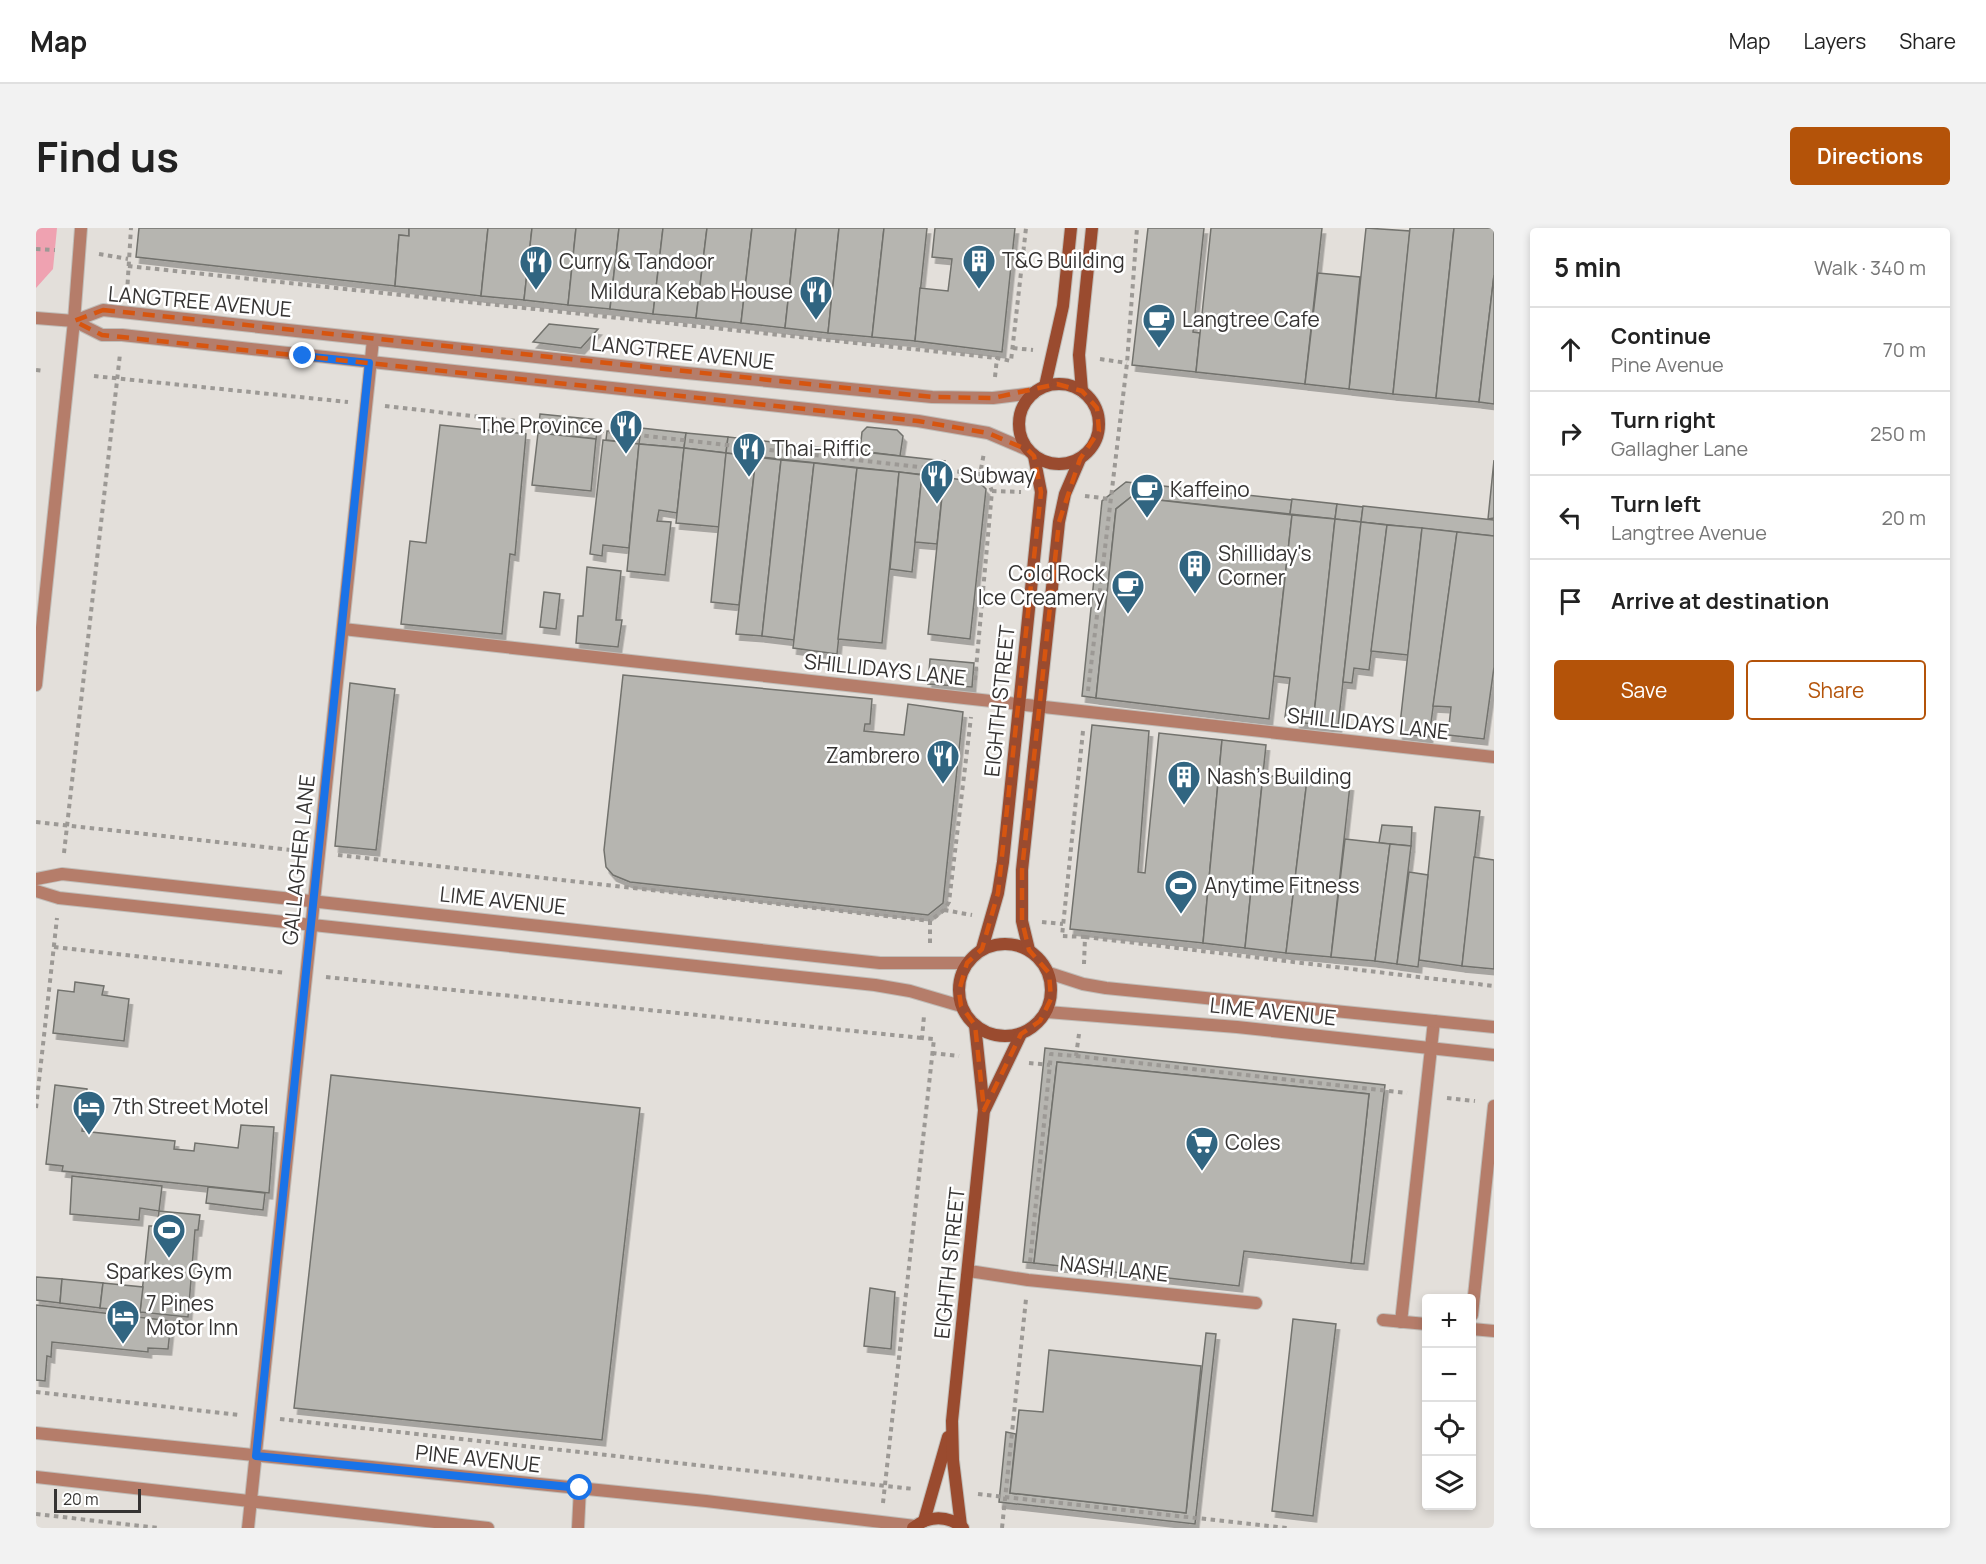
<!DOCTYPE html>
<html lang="en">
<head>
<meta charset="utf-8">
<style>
  body { margin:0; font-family:Manrope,sans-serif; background:#f2f2f2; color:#222 }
  .controls { position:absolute; right:18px; bottom:18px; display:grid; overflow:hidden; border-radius:6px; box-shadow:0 3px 9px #0003 }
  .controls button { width:54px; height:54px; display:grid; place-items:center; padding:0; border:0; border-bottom:2px solid #e0e0e0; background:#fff; color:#222; font:30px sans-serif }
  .scale { position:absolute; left:18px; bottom:15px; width:87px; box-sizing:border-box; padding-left:6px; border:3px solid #353332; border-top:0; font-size:16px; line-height:21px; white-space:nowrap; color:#353332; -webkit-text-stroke:4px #fff; paint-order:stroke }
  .stop { position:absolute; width:18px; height:18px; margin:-14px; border:4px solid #1a73e8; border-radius:50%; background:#fff }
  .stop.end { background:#1a73e8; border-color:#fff; box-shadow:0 2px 6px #0008 }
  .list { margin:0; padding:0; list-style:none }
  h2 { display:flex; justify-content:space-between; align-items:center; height:78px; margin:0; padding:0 24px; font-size:26px }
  h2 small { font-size:20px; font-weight:400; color:#767676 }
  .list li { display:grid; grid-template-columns:39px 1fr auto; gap:18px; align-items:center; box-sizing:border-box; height:84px; padding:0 24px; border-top:2px solid #e0e0e0 }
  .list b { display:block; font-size:22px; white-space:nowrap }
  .list p { margin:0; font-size:20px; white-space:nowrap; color:#767676 }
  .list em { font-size:20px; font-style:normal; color:#767676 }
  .actions { display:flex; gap:12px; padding:18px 24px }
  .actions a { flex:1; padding:14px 0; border:2px solid #b45309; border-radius:6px; text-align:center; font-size:21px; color:#b45309 }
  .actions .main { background:#b45309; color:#fff }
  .icon { flex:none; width:33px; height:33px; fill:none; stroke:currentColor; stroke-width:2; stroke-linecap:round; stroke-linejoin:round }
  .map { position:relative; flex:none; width:1458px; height:1300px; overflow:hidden; border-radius:6px }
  header { display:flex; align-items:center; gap:36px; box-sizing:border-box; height:84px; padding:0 30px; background:#fff; border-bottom:2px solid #e0e0e0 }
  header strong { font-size:28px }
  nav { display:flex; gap:33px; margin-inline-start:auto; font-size:21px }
  .intro { display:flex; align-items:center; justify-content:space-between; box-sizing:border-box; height:144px; padding:0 36px }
  h1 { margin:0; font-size:42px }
  .button { padding:15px 27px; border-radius:6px; background:#b45309; color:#fff; font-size:21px; font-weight:700 }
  main { display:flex; gap:36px; padding:0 36px }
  aside { flex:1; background:#fff; border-radius:6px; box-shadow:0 3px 9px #0003 }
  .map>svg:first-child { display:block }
</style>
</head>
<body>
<header>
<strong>Map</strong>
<nav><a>Map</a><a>Layers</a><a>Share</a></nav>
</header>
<div class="intro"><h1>Find us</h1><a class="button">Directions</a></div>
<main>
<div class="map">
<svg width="1458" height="1300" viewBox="0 0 1458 1300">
  <defs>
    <filter id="shadow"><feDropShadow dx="3.5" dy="6" stdDeviation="0" flood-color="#0004"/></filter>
  </defs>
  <rect width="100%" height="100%" fill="#e3dfda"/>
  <polygon fill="#efa2b1" points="0,0 21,0 17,41 0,60"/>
  <g fill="#b6b5b0" stroke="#72726d" stroke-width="1.5" filter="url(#shadow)">
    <polygon points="103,0 373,0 373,8 363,7 359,58 100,29"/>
    <polygon points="373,0 452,0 445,68 359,58 363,7 373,8"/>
    <polygon points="452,0 496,0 488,72 445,68"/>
    <polygon points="496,0 540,0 532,77 488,72"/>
    <polygon points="540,0 583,0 574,81 532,77"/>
    <polygon points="583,0 627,0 617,86 574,81"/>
    <polygon points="627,0 671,0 660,90 617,86"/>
    <polygon points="671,0 716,0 705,95 660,90"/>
    <polygon points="716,0 760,0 749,100 705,95"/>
    <polygon points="760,0 803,0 792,105 749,100"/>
    <polygon points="803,0 848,0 836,109 792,105"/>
    <polygon points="848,0 891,0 879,113 836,109"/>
    <polygon points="899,0 979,0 966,124 879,113 884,60 912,63 916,31 896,29"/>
    <polygon points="1112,0 1168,0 1157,104 1164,105 1160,144 1096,137"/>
    <polygon points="1175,0 1286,0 1269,156 1160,144"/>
    <polygon points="1330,0 1374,3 1357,166 1313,161"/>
    <polygon points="1374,0 1418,0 1400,170 1357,166"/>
    <polygon points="1418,0 1458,0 1458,47 1443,174 1400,170"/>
    <polygon points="1282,45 1324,49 1313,161 1269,156"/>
    <polygon points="1458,47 1458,176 1443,174"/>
    <polygon points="513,96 562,101 545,120 497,114"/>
    <polygon points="504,186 563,192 560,211 502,205"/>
    <polygon points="404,197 490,206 479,327 474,326 466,406 365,396 374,313 390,315"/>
    <polygon points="831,199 861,202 867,208 864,228 824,223 826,204"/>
    <polygon points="605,200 650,205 648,220 603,216"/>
    <polygon points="571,203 600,206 599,215 570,212"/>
    <polygon points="502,205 560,211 555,263 496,257"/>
    <polygon points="650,205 692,209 690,225 648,220"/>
    <polygon points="692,209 909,233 908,249 690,225"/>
    <polygon points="567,212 603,216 593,320 567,317 566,328 554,326"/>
    <polygon points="603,216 648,220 641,285 623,282 621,293 635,294 629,347 591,343"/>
    <polygon points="648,220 690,225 684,299 640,295"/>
    <polygon points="690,225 720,229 703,377 675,374"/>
    <polygon points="720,229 745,232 726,408 700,406"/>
    <polygon points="745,232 778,235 758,412 726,408"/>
    <polygon points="1458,232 1458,290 1452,291"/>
    <polygon points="778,235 821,240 801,426 757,420"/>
    <polygon points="821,240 863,244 846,415 802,411"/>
    <polygon points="863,244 886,247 876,344 854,341"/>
    <polygon points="886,247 908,249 901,316 879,314"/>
    <polygon points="908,249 944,255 950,261 934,411 892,406"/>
    <polygon points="1090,254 1256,272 1254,286 1095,269 1080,281 1060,470 1046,468 1066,273"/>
    <polygon points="1095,269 1256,287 1233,491 1060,470 1080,281"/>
    <polygon points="1256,271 1301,276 1299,291 1254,286"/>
    <polygon points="1301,276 1327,279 1325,294 1299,291"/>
    <polygon points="1327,278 1458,292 1458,308 1325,294"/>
    <polygon points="1256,287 1299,291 1277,496 1260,494 1261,490 1249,489 1254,450 1238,448"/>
    <polygon points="1299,291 1325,294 1302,498 1277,496"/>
    <polygon points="1325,294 1351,297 1333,442 1318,440 1316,455 1307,454"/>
    <polygon points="1351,297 1386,300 1372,427 1335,423"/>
    <polygon points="1386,300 1421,304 1393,509 1363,505"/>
    <polygon points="1421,304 1458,308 1458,439 1448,511 1412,507 1415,479 1397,478"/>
    <polygon points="551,339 585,343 580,392 586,392 582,419 540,415 542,388 547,388"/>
    <polygon points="508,364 524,366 520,401 504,399"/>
    <polygon points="894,431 938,435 936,459 892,456"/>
    <polygon points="587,447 836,471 834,496 829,496 828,503 868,507 872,476 927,484 907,675 892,687 594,654 577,647 570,639 568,622"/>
    <polygon points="314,455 359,461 340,622 299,618"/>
    <polygon points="1056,497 1113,503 1102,644 1109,645 1123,505 1186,512 1167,715 1034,701"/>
    <polygon points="1186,512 1230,517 1209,720 1167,715"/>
    <polygon points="1227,547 1271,552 1250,725 1209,720"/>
    <polygon points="1271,552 1314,557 1295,729 1250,725"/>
    <polygon points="1399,579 1444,583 1426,738 1383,732"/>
    <polygon points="1346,597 1376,599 1375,618 1343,615"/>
    <polygon points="1309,611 1354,616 1339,733 1295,729"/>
    <polygon points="1354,616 1375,618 1361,736 1339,733"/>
    <polygon points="1438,629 1458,632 1458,741 1426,738"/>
    <polygon points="1373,644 1392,647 1382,739 1361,736"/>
    <polygon points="39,754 68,758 66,767 93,771 88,813 17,805 22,762 38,764"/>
    <polygon points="1009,820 1349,857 1328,1036 1315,1035 1333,866 1021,834 998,1035 987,1034"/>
    <polygon points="1021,834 1333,866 1315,1035 1208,1023 1203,1058 998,1035"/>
    <polygon points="295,847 604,880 566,1212 258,1180"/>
    <polygon points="19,857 51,861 46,903 139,913 138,921 158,923 159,915 202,920 205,897 238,899 233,965 26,943 27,938 10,936"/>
    <polygon points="36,948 126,958 123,983 104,980 103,992 34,986"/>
    <polygon points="172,959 229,965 227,982 170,975"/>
    <polygon points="123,983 164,987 162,1002 159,1002 152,1089 104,1084 113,998 121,998"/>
    <polygon points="0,1049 26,1051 24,1075 0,1072"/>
    <polygon points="26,1051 67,1055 64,1080 24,1075"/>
    <polygon points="67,1055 107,1059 104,1084 64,1080"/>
    <polygon points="834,1060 859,1064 855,1121 828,1118"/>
    <polygon points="0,1077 135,1093 132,1121 112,1120 112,1124 16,1114 15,1129 11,1128 9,1153 0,1152"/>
    <polygon points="1257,1091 1300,1096 1277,1288 1236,1283"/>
    <polygon points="1170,1105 1180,1106 1159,1296 963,1274 970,1204 980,1206 974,1265 1150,1285"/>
    <polygon points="1013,1122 1165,1138 1150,1285 974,1265 983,1182 1007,1184"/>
  </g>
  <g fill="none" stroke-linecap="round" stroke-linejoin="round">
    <g stroke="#c0bdb8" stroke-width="14">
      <g id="lane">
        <polyline points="0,90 38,93"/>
        <polyline points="307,401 1458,529"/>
        <polyline points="933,1043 992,1052 1220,1075"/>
        <polyline points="1436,1087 1458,878"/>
        <polyline points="1347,1092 1390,1096"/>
        <polyline points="1365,1094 1398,793"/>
        <polyline points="1436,1101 1458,1103"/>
        <polyline points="212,1300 337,112"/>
        <polyline points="542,1300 544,1260"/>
      </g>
    </g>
    <g stroke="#c0bdb8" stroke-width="14">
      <g id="street">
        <polyline points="38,93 67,82 630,143 896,169 957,170 998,165"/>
        <polyline points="38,93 66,107 86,107 882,193 952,205 992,222"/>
        <polyline points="0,457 38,93 45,0"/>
        <polyline points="0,651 26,646 844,735 931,735"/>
        <polyline points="0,663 23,670 839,757 874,763 925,778"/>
        <polyline points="1013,745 1047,756 1070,760 1458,799"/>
        <polyline points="1011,784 1201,799 1458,827"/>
        <polyline points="0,1205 670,1273 879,1298"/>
        <polyline points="0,1249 452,1300"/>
      </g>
    </g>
    <g stroke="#c0bdb8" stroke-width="14">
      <g id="secondary">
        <circle cx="1023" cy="196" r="40"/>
        <polyline points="1009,158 1027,78 1035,0"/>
        <polyline points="1046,163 1043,127 1056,0"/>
        <circle cx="969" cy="762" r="46"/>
        <polyline points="946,721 962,665 967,634 1005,264 998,228"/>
        <polyline points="993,722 986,693 986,642 1023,294 1029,266 1044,231"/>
        <polyline points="949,881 985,806"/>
        <polyline points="888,1293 912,1209"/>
        <polyline points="925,1298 917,1232 916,1193 948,882 939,797"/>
        <path d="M877,1300C893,1287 912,1287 927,1300"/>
      </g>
    </g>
    <g stroke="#9c9995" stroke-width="4" stroke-dasharray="4.5 4.5" stroke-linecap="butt">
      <polyline points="0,21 19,22"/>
      <polyline points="63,26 92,31"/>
      <polyline points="92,38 961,130"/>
      <polyline points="91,65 95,0"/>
      <polyline points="977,120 997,122"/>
      <polyline points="1064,131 1091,135"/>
      <polyline points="0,142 8,143"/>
      <polyline points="58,148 312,174"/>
      <polyline points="959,149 961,130 975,133 990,0"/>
      <polyline points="349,178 944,246"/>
      <polyline points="956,263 985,264"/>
      <polyline points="1049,268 1074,271"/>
      <polyline points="939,452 956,263 952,253 944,246 948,225"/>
      <polyline points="1052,463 1091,135 1101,0"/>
      <polyline points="1047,503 1026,708 1049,709 1048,736"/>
      <polyline points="0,594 264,623"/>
      <polyline points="28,625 84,126"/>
      <polyline points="302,627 894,693"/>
      <polyline points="908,682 936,687"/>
      <polyline points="1006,694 1027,696"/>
      <polyline points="1049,709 1458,758"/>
      <polyline points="894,715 894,693 908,682 913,674 935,489"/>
      <polyline points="18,719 250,745"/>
      <polyline points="290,749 886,810"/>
      <polyline points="896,825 923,828"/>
      <polyline points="1040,828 1371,865"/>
      <polyline points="993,835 1014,837"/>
      <polyline points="1411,870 1439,873"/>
      <polyline points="0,880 21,690"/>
      <polyline points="994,1034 1015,826 1040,828 1043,806"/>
      <polyline points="0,1164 204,1187"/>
      <polyline points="244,1191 878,1261"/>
      <polyline points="942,1266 1251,1300"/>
      <polyline points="847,1275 898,811 886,810 888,788"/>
      <polyline points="0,1286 122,1300"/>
      <polyline points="966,1300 990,1071"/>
    </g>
    <use href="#lane" stroke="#b57d6a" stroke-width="12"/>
    <use href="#street" stroke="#b57d6a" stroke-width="12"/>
    <use href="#secondary" stroke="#9a4b2f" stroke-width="12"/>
  </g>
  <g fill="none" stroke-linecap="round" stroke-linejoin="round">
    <polyline stroke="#1a73e8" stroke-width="8" points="267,128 333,135 220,1228 544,1260"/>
  </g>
  <path fill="none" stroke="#d65510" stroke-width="4.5" stroke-dasharray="12 8" stroke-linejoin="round" d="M67,82L896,169L957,170L1021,156L1046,163L1061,180L1063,203L1044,231L1023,294L986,642V693L993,722L1013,745L1015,771L1004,793L985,806L948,882L939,797L925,778L923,763L931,735L946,721L962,665L1005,264L998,228L992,222L952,205L882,193L66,107L38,93Z"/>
  <defs>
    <g id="building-pin" transform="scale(1.725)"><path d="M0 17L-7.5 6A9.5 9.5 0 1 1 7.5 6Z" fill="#316581" stroke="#fff"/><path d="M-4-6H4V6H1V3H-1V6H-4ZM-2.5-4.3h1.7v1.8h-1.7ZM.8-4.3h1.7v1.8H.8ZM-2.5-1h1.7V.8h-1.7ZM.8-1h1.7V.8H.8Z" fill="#fff"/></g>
    <g id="restaurant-pin" transform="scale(1.725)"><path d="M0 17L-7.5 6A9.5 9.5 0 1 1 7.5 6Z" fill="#316581" stroke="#fff"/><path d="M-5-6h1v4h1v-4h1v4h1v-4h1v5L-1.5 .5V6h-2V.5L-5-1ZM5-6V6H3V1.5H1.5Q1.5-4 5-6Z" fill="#fff"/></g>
    <g id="cafe-pin" transform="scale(1.725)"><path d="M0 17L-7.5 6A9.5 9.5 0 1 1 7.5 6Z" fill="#316581" stroke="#fff"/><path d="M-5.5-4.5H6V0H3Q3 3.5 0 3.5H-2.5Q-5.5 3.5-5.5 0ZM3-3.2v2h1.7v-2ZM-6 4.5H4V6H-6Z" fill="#fff"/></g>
    <g id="stadium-pin" transform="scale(1.725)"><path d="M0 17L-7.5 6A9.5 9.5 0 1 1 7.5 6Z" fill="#316581" stroke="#fff"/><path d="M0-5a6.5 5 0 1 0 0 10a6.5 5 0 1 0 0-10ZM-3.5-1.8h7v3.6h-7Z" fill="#fff"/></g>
    <g id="hotel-pin" transform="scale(1.725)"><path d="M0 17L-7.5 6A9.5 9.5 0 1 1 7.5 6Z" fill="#316581" stroke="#fff"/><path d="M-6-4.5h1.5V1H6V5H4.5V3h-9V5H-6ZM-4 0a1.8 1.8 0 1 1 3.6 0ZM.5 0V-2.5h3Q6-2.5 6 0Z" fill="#fff"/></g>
    <g id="supermarket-pin" transform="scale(1.725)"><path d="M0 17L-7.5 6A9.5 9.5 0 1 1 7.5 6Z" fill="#316581" stroke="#fff"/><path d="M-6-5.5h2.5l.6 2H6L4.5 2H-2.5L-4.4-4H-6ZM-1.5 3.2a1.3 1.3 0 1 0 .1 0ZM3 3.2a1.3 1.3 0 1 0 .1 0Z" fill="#fff"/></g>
  </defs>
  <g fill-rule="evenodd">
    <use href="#building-pin" x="943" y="33"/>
    <use href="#restaurant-pin" x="500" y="34"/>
    <use href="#restaurant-pin" x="780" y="64"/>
    <use href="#cafe-pin" x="1123" y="92"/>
    <use href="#restaurant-pin" x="590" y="198"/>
    <use href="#restaurant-pin" x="713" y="221"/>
    <use href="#restaurant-pin" x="901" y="248"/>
    <use href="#cafe-pin" x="1111" y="262"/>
    <use href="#building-pin" x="1159" y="338"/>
    <use href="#cafe-pin" x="1092" y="358"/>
    <use href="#restaurant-pin" x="907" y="528"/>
    <use href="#building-pin" x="1148" y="549"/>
    <use href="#stadium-pin" x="1145" y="658"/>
    <use href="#hotel-pin" x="53" y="879"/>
    <use href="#supermarket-pin" x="1166" y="915"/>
    <use href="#stadium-pin" x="133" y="1002"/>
    <use href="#hotel-pin" x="87" y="1088"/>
  </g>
  <g text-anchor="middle" stroke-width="5" stroke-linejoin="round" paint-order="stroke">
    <g font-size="21" fill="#353332" stroke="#fff" text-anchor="start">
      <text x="966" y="40">T&amp;G Building</text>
      <text x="523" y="41">Curry &amp; Tandoor</text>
      <text x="757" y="71" text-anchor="end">Mildura Kebab House</text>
      <text x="1146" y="99">Langtree Cafe</text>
      <text x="567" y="205" text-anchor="end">The Province</text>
      <text x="736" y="228">Thai-Riffic</text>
      <text x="924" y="255">Subway</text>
      <text x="1134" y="269">Kaffeino</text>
      <text x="1182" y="333">Shilliday's<tspan x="1182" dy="24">Corner</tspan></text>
      <text x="1069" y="353" text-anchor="end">Cold Rock<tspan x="1069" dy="24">Ice Creamery</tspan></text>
      <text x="884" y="535" text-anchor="end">Zambrero</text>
      <text x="1171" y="556">Nash's Building</text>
      <text x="1168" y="665">Anytime Fitness</text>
      <text x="76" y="886">7th Street Motel</text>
      <text x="1189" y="922">Coles</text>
      <text x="133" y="1051" text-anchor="middle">Sparkes Gym</text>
      <text x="110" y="1083">7 Pines<tspan x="110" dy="24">Motor Inn</tspan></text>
    </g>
    <g font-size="21" fill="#353332" stroke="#fff">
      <text transform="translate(164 74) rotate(5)" y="7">LANGTREE AVENUE</text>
      <text transform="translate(647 125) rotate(6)" y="7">LANGTREE AVENUE</text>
      <text transform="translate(849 442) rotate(6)" y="7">SHILLIDAYS LANE</text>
      <text transform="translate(964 473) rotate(-84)" y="7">EIGHTH STREET</text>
      <text transform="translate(1332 496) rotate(6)" y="7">SHILLIDAYS LANE</text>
      <text transform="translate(263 632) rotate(-84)" y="7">GALLAGHER LANE</text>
      <text transform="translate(467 673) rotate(6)" y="7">LIME AVENUE</text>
      <text transform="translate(1237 784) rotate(6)" y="7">LIME AVENUE</text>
      <text transform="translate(914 1035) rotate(-84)" y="7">EIGHTH STREET</text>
      <text transform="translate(1078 1041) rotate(6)" y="7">NASH LANE</text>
      <text transform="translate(442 1231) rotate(6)" y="7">PINE AVENUE</text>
    </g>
  </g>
</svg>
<div class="controls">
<button>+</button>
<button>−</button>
<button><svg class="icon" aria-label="locate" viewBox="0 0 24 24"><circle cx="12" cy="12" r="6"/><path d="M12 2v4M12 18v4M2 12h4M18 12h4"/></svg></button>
<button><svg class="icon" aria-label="layers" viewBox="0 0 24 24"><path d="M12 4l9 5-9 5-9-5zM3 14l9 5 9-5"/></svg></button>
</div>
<div class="scale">20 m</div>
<div class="stop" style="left:544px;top:1260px"></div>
<div class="stop end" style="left:267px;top:128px"></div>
</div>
<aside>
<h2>5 min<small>Walk · 340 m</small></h2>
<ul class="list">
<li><svg class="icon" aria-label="ahead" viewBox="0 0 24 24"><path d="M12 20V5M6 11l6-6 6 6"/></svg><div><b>Continue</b><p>Pine Avenue</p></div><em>70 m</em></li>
<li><svg class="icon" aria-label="right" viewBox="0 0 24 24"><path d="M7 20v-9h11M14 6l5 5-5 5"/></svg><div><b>Turn right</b><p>Gallagher Lane</p></div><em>250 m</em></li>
<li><svg class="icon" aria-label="left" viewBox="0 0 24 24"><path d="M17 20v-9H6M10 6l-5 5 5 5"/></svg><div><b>Turn left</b><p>Langtree Avenue</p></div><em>20 m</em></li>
<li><svg class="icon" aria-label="arrive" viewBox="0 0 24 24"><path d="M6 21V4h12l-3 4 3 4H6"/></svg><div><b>Arrive at destination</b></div></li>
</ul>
<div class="actions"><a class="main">Save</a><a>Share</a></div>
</aside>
</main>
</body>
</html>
